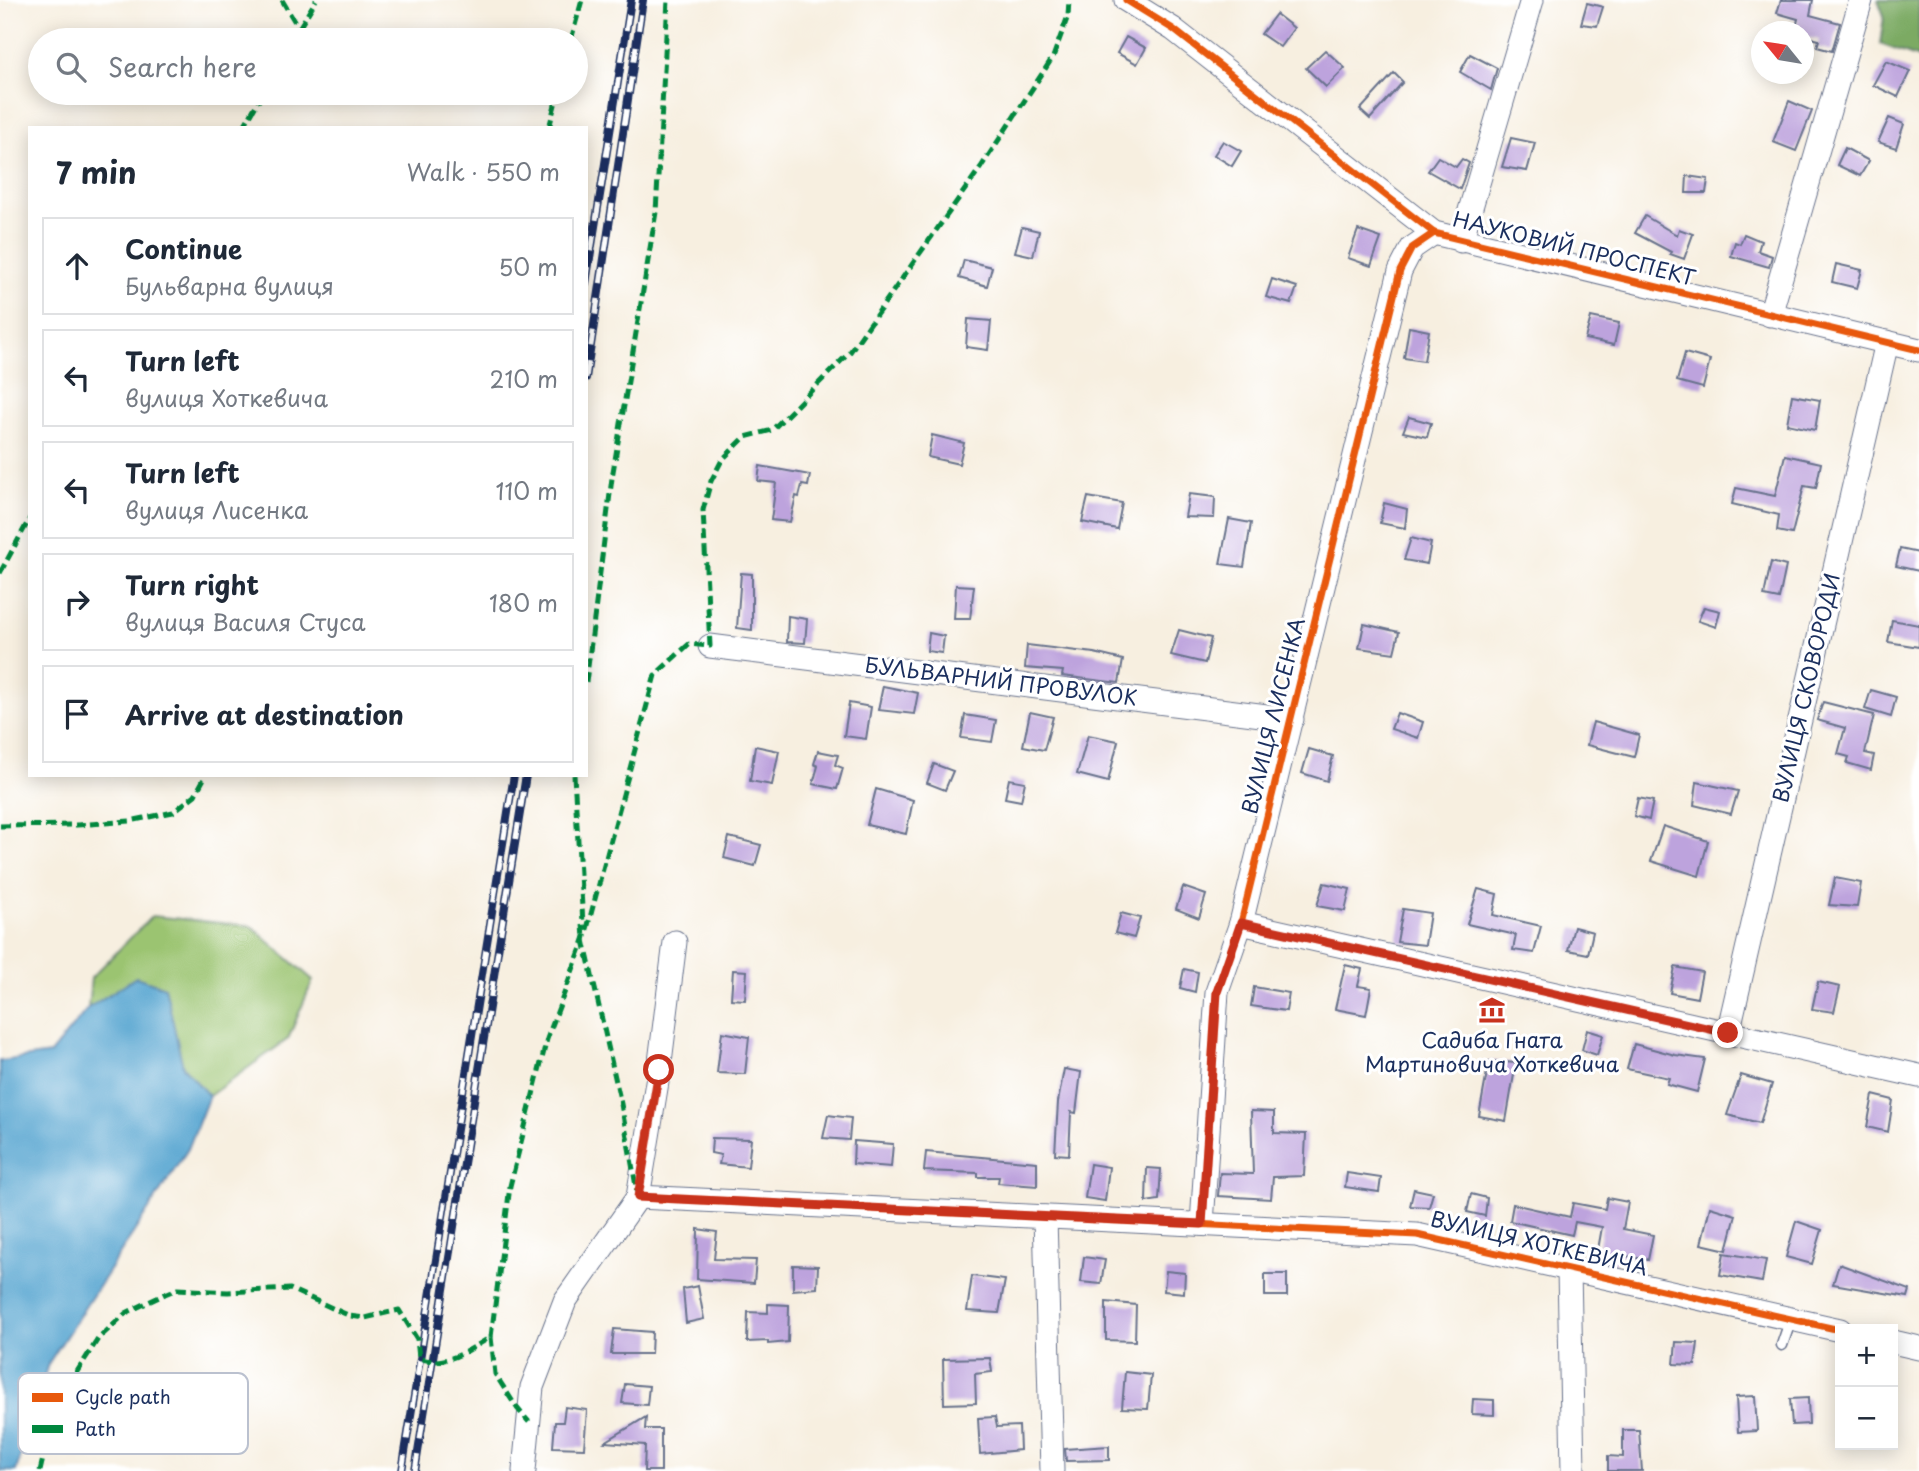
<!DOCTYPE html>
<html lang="en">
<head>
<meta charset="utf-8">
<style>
  body { margin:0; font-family:"Playpen Sans",sans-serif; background:#f2f2f3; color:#1f2937 }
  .controls { position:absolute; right:21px; bottom:21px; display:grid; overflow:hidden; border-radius:0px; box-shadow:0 4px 18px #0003 }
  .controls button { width:63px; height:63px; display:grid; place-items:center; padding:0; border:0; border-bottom:2px solid #e0e1e3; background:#fff; color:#1f2937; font:35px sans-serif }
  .compass { position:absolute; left:1751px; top:21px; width:63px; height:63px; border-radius:50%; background:#fff; box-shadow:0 4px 18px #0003; rotate:300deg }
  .stop { position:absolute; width:21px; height:21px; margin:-16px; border:5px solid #c8321e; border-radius:50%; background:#fff }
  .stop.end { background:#c8321e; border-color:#fff; box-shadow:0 2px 7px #0008 }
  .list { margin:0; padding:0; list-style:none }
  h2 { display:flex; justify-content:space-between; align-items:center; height:91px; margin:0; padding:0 28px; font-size:30px }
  h2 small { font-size:23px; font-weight:400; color:#747a83 }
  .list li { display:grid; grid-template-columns:46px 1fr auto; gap:21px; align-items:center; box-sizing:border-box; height:98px; margin:0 14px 14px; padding:0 14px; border:2px solid #e0e1e3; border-radius:0px }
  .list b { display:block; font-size:26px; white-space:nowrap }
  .list p { margin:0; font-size:23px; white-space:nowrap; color:#747a83 }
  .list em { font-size:23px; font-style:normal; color:#747a83 }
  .icon { flex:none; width:38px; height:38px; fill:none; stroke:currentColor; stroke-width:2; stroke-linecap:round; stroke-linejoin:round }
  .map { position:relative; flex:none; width:1919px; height:1471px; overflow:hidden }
  .search { position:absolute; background:#fff; box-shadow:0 4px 18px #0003; left:28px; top:28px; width:560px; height:77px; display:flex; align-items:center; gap:18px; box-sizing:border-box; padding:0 24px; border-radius:38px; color:#747a83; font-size:26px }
  .panel { position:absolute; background:#fff; box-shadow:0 4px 18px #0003; left:28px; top:126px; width:560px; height:651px; border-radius:0px }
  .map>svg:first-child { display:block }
</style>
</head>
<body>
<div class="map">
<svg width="1919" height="1471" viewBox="0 0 1919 1471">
  <rect width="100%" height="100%" fill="#fff"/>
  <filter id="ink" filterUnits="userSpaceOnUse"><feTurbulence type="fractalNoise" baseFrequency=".0143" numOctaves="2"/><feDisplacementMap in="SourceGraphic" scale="14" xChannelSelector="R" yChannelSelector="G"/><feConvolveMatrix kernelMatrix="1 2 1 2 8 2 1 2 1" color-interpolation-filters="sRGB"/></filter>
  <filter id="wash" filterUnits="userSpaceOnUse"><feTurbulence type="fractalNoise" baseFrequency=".00686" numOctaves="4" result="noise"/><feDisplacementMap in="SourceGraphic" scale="28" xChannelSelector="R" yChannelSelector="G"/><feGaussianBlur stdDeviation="1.57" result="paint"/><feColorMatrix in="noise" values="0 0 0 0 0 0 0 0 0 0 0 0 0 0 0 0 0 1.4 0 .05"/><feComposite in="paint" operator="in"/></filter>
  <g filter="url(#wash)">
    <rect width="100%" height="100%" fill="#f7efe0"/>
    <polygon fill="#9bc471" stroke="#5b7a68" stroke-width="2" points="152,916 251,926 313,980 288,1039 209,1096 183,1067 165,987 136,977 88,1008 91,978"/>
    <polygon fill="#7caa63" stroke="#4c6c60" stroke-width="2" points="1878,0 1919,0 1919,58 1880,44 1884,16"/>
    <polygon fill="#56a5d0" stroke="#386a97" stroke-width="2" points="136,977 165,987 183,1067 209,1096 188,1149 48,1364 16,1471 0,1471 0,1061 50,1054 88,1008"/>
    <g id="blocks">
      <g fill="#bda3dd">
        <polygon points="1781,0 1813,0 1810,15 1840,23 1832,51 1817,47 1819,40 1803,36 1803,32 1795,32 1798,19 1777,13"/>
        <polygon points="1587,3 1603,7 1597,26 1581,24"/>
        <polygon points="1276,14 1294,28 1280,47 1261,34"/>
        <polygon points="1126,37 1146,48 1137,64 1117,53"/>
        <polygon points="1325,50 1345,68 1326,87 1306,68"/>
        <polygon points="1470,54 1497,68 1491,90 1460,72"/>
        <polygon points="1886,61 1910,71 1898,97 1873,85"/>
        <polygon points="1394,73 1403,82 1370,119 1360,110"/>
        <polygon points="1789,101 1812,111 1796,151 1773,142"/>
        <polygon points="1889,118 1904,124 1896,148 1878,142"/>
        <polygon points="1511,138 1535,143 1527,171 1502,167"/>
        <polygon points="1223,141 1241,151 1232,166 1214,155"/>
        <polygon points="1845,148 1869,161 1860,176 1837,165"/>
        <polygon points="1438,157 1456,167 1462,159 1469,163 1460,189 1428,171"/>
        <polygon points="1687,176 1708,179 1706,193 1686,193"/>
        <polygon points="1645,216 1677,235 1679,229 1693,234 1684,259 1670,254 1671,252 1635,233"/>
        <polygon points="1022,227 1039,231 1033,256 1015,252"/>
        <polygon points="1358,230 1381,238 1371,266 1348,258"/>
        <polygon points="1744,234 1761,241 1758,251 1772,256 1769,267 1731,256 1735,242 1740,244"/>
        <polygon points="964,260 992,267 987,286 959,278"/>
        <polygon points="1836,264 1862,270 1857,288 1832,282"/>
        <polygon points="1272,279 1297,287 1291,304 1266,297"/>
        <polygon points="1591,317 1619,323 1614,345 1585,339"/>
        <polygon points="968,319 991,321 988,350 966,347"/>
        <polygon points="1409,327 1429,331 1424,361 1404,358"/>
        <polygon points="1685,353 1710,360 1703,388 1677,381"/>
        <polygon points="1792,395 1820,400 1815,430 1787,424"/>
        <polygon points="1409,417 1431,423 1427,437 1403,432"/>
        <polygon points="932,435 964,443 959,464 928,457"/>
        <polygon points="1785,455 1821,463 1816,488 1804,486 1792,534 1777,531 1779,515 1732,504 1736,488 1775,496"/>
        <polygon points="760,466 810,475 808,486 802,485 799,497 796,496 790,522 771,520 776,483 758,481"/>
        <polygon points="1189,494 1215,497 1214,518 1185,517"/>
        <polygon points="1088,497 1122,503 1117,529 1082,522"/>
        <polygon points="1384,503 1407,509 1405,528 1380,523"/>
        <polygon points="1229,519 1251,523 1244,567 1220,564"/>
        <polygon points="1411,538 1431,543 1427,564 1404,560"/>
        <polygon points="1900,549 1919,553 1919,571 1896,566"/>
        <polygon points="1771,562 1786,566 1779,599 1764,596"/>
        <polygon points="741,573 752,574 752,630 737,628"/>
        <polygon points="956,585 974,586 970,619 954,619"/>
        <polygon points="1704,607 1720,611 1716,627 1698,621"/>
        <polygon points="788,616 807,619 805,643 787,642"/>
        <polygon points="1892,620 1919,625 1919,647 1888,642"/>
        <polygon points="1364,624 1399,632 1394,653 1359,648"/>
        <polygon points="1179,630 1211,638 1205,663 1171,655"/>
        <polygon points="929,633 944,636 942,653 927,651"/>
        <polygon points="1027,645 1094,653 1123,660 1119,683 1062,676 1063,671 1025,668"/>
        <polygon points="883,686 918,693 914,714 878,710"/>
        <polygon points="1871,690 1896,697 1891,717 1865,709"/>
        <polygon points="1823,702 1874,715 1865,753 1874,755 1871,770 1847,763 1849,757 1838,754 1845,728 1817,720"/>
        <polygon points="849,703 871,707 866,739 844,736"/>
        <polygon points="1030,712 1053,717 1044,750 1023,746"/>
        <polygon points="1397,713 1423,722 1418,738 1391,729"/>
        <polygon points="965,715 996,720 992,742 961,738"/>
        <polygon points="1593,722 1639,735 1634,757 1587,745"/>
        <polygon points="1088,735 1118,741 1108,782 1077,774"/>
        <polygon points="755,746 779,751 772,785 750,781"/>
        <polygon points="1309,749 1333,756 1327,781 1302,773"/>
        <polygon points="818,751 838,755 835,765 843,768 837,789 813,784 818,766 814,764"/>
        <polygon points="934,764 953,771 945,790 927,783"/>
        <polygon points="1009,779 1025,782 1021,801 1005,798"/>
        <polygon points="1697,782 1738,791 1731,814 1694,805"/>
        <polygon points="876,789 913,800 906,834 867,825"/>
        <polygon points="1638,798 1653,801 1649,820 1634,816"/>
        <polygon points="1663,826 1708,841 1699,876 1651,861"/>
        <polygon points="729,837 761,845 755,866 724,858"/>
        <polygon points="1835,878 1861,883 1857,907 1829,905"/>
        <polygon points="1324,883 1350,889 1345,911 1317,906"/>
        <polygon points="1183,887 1206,895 1199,918 1176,909"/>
        <polygon points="1478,889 1497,894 1493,915 1541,926 1534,953 1513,950 1516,935 1467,924"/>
        <polygon points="1403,909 1430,913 1425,945 1397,942"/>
        <polygon points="1121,913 1140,918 1134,938 1115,933"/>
        <polygon points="1574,927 1593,932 1588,954 1568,950"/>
        <polygon points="1345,965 1362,969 1358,986 1371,988 1366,1015 1335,1009"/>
        <polygon points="1675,967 1702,972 1697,998 1670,993"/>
        <polygon points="1184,969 1198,972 1195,992 1180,988"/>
        <polygon points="733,970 747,971 745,1000 731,999"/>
        <polygon points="1818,982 1840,987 1834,1012 1812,1009"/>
        <polygon points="1254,987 1289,993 1286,1011 1251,1006"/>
        <polygon points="1587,1030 1603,1035 1597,1055 1582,1050"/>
        <polygon points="722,1032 749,1037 745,1074 717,1073"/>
        <polygon points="1634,1044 1675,1055 1705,1059 1697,1092 1667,1084 1669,1078 1627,1069"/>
        <polygon points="1489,1061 1516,1063 1506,1121 1479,1116"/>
        <polygon points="1064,1069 1081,1072 1076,1113 1071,1112 1069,1155 1055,1154 1058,1102"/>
        <polygon points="1741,1075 1772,1084 1760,1123 1727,1115"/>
        <polygon points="1873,1095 1893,1100 1888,1132 1867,1127"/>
        <polygon points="1251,1111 1274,1112 1274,1133 1306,1134 1304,1176 1273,1177 1271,1199 1218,1196 1220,1173 1253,1174"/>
        <polygon points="828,1115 851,1118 849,1140 823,1138"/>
        <polygon points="712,1138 751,1139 748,1167 719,1164 721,1155 711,1153"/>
        <polygon points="854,1141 893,1144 891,1167 853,1164"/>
        <polygon points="926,1152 1037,1162 1037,1186 998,1183 999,1177 978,1177 978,1173 924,1171"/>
        <polygon points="1090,1164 1109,1167 1105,1201 1085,1198"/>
        <polygon points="1147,1168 1161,1169 1159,1200 1146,1202"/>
        <polygon points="1347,1173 1381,1178 1379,1192 1345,1187"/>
        <polygon points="1414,1189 1433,1193 1429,1207 1410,1206"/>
        <polygon points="1471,1194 1487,1198 1485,1216 1467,1212"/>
        <polygon points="1607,1198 1628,1202 1623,1229 1653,1235 1648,1260 1616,1254 1614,1265 1596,1261 1602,1227 1575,1222 1572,1235 1510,1221 1513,1204 1570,1217 1573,1203 1605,1209"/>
        <polygon points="1710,1207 1736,1215 1727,1250 1701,1244"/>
        <polygon points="1796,1221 1822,1230 1812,1264 1786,1257"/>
        <polygon points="698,1229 717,1232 714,1259 756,1260 754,1283 697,1279"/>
        <polygon points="1724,1253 1766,1260 1762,1282 1720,1275"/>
        <polygon points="1084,1257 1105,1260 1101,1284 1081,1282"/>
        <polygon points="1839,1264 1910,1290 1908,1297 1833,1284"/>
        <polygon points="793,1265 818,1266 817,1288 793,1290"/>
        <polygon points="1166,1271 1185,1273 1184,1293 1164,1291"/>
        <rect x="1265" y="1274" width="22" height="22"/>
        <polygon points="972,1276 1005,1280 999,1313 967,1311"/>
        <polygon points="698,1286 704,1319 686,1323 683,1289"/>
        <polygon points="1106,1302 1136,1305 1135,1341 1106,1340"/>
        <polygon points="768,1304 789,1305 788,1342 768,1344 768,1341 747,1342 748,1312 768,1313"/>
        <polygon points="614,1329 652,1332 651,1354 611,1354"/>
        <polygon points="1676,1342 1698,1343 1695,1365 1674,1364"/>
        <polygon points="990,1358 992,1372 975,1374 976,1403 944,1404 943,1359"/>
        <polygon points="1125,1372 1151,1375 1148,1409 1122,1408"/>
        <polygon points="625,1384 649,1386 647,1405 622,1403"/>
        <polygon points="1755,1396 1757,1431 1738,1432 1736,1397"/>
        <polygon points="1808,1398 1809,1424 1792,1425 1790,1399"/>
        <polygon points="1473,1399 1494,1400 1494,1415 1472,1414"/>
        <polygon points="565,1407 587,1410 584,1448 553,1447 555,1422 563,1422"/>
        <polygon points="646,1417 645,1429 661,1429 661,1471 644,1471 645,1445 605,1442"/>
        <polygon points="995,1417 997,1427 1019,1426 1020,1450 980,1454 978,1418"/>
        <polygon points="1623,1430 1639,1430 1642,1471 1608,1471 1608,1456 1623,1457"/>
        <polygon points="1109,1446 1109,1460 1066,1461 1065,1449"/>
      </g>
    </g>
  </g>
  <g filter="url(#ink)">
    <use href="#blocks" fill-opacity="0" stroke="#68728c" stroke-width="2"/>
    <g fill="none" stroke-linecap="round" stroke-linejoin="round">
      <g stroke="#68728c" stroke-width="13">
        <polyline id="lane" points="1782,1345 1791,1319"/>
      </g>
      <g stroke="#68728c" stroke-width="25">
        <g id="street">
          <polyline points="1126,0 1173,29 1434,233 1919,350"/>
          <polyline points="1461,241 1532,0"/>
          <polyline points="1770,315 1861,0"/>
          <polyline points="710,646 1292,719"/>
          <polyline points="1241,923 1919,1076"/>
          <polyline points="1728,1033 1887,342"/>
          <polyline points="638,1197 1417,1235 1840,1330"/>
          <polyline points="1045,1217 1052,1471"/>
          <polyline points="1202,1224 1217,992 1241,923 1400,271 1412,248 1434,233"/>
          <polyline points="1569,1269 1573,1471"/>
          <polyline points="1893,1342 1919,1348"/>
          <polyline points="524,1471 532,1387 565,1301 638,1197 659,1070 675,942"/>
        </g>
      </g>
      <use href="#lane" stroke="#fff" stroke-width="10"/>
      <use href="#street" stroke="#fff" stroke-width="23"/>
      <g stroke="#1b2f5e" stroke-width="8">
        <g id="rail">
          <polyline points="586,283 631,0"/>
          <polyline points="586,378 643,0"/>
          <polyline points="402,1471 514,775"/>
          <polyline points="415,1471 526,775"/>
        </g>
      </g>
      <use href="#rail" stroke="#fff" stroke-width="5" stroke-dasharray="16" stroke-linecap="butt"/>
      <g stroke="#00873e" stroke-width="5" stroke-dasharray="10 5" stroke-linecap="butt">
        <polyline points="282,0 299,29"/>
        <polyline points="292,40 316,0"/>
        <polyline points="571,40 582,0"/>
        <polyline points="243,128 263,93"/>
        <polyline points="549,128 558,93"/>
        <polyline points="0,573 30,518"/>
        <polyline points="586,682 612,478 656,212 668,0"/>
        <polyline points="574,775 584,940 621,1104 638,1197"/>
        <polyline points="0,826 77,825 130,821 173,812 195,795 206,775"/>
        <polyline points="491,1337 510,1186 547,1039 584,940 655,675 689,644 710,646 703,510 711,481 722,460 745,437 772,430 850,352 981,167 1053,57 1068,16 1069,0"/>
        <path d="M40,1471L51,1425L71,1381L98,1339L126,1313L165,1294L177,1289L228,1292L290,1289L350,1316L365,1318L399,1310L417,1339L419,1358C446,1368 468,1350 491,1337L495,1374L517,1408L529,1422"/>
      </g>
      <g stroke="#fff" stroke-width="11">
        <g id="cycleway">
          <polyline points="1126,0 1173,29 1434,233 1919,350"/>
          <polyline points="638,1197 1417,1235 1840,1330"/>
          <polyline points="1202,1224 1217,992 1241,923 1400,271 1412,248 1434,233"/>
        </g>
      </g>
      <use href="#cycleway" stroke="#e8590c" stroke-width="7"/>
    </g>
  </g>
  <g fill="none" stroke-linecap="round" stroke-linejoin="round" filter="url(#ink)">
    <polyline stroke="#c8321e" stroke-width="9" points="659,1070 638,1197 1202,1224 1217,992 1241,923 1728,1033"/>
  </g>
  <defs>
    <g id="museum-bare" transform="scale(2.1)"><path d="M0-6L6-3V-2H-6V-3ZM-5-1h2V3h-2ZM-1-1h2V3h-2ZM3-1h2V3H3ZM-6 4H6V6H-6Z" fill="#c8321e" stroke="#fff" stroke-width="2.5" paint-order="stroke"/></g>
  </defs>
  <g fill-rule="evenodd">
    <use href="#museum-bare" x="1492" y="1010"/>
  </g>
  <g text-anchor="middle" stroke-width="6" stroke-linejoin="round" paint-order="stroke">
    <g font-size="21" fill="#1b2f5e" stroke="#fff">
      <text transform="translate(1574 249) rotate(14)" y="7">НАУКОВИЙ ПРОСПЕКТ</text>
      <text transform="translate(1001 682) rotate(7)" y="7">БУЛЬВАРНИЙ ПРОВУЛОК</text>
      <text transform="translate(1807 688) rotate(-77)" y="7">ВУЛИЦЯ СКОВОРОДИ</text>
      <text transform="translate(1274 716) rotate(-76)" y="7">ВУЛИЦЯ ЛИСЕНКА</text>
      <text transform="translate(1539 1244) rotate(13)" y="7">ВУЛИЦЯ ХОТКЕВИЧА</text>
    </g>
    <g font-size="21" fill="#1b2f5e" stroke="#fff">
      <text x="1492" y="1048">Садиба Гната<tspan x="1492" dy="24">Мартиновича Хоткевича</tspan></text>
    </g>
  </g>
  <rect x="18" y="1373" width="230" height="81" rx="10" fill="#fff" stroke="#bbc1cf" stroke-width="2"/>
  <rect x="32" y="1393" width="31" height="9" fill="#e8590c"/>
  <rect x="32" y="1425" width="31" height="8" fill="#00873e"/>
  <g font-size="19" fill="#1b2f5e">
    <text x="75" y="1404">Cycle path</text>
    <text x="75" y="1436">Path</text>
  </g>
</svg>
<div class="controls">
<button>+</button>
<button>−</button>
</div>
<svg class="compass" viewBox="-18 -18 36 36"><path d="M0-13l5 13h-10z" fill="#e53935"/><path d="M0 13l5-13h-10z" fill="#747a83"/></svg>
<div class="stop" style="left:659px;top:1070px"></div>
<div class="stop end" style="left:1728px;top:1033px"></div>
<div class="search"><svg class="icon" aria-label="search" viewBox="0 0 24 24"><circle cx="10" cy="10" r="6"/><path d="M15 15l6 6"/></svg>Search here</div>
<section class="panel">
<h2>7 min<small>Walk · 550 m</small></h2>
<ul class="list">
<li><svg class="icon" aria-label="ahead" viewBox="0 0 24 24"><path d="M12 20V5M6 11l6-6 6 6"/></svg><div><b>Continue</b><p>Бульварна вулиця</p></div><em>50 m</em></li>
<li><svg class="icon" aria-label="left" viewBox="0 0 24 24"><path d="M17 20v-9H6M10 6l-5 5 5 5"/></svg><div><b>Turn left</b><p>вулиця Хоткевича</p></div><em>210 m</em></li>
<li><svg class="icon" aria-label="left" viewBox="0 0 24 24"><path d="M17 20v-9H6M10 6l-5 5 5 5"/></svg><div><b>Turn left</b><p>вулиця Лисенка</p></div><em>110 m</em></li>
<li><svg class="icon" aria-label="right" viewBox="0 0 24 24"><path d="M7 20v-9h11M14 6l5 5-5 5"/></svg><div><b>Turn right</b><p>вулиця Василя Стуса</p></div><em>180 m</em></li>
<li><svg class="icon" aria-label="arrive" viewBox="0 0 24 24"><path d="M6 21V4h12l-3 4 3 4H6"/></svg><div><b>Arrive at destination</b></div></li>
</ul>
</section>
</div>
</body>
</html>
